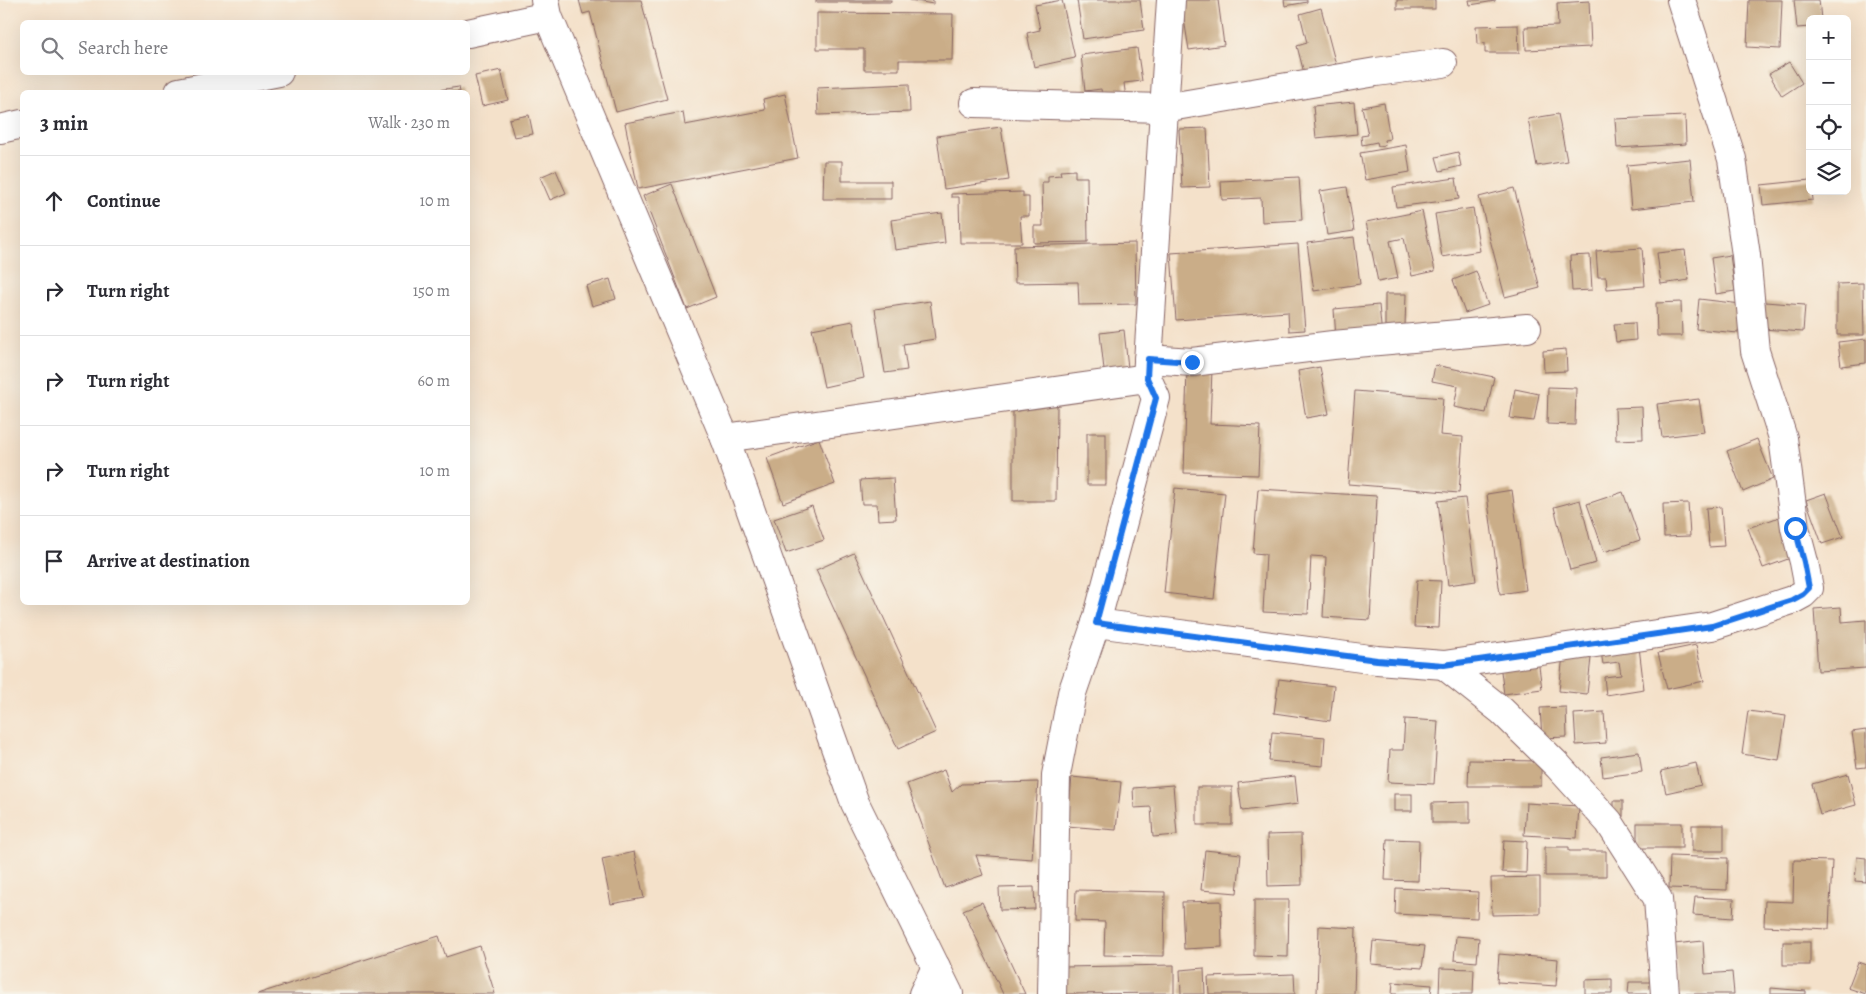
<!DOCTYPE html>
<html lang="en">
<head>
<meta charset="utf-8">
<style>
  body { margin:0; font-family:Alegreya,serif; background:#f7f7f7; color:#2b2b33 }
  .controls { position:absolute; right:15px; top:15px; display:grid; overflow:hidden; border-radius:8px; box-shadow:0 5px 20px #0002 }
  .controls button { width:45px; height:45px; display:grid; place-items:center; padding:0; border:0; border-bottom:1px solid #e1e1e2; background:#fff; color:#2b2b33; font:25px sans-serif }
  .stop { position:absolute; width:15px; height:15px; margin:-11px; border:4px solid #1a73e8; border-radius:50%; background:#fff }
  .stop.end { background:#1a73e8; border-color:#fff; box-shadow:0 1px 5px #0008 }
  .list { margin:0; padding:0; list-style:none }
  h2 { display:flex; justify-content:space-between; align-items:center; height:65px; margin:0; padding:0 20px; font-size:21px }
  h2 small { font-size:16px; font-weight:400; color:#7c7c81 }
  .list li { display:grid; grid-template-columns:32px 1fr auto; gap:15px; align-items:center; box-sizing:border-box; height:90px; padding:0 20px; border-top:1px solid #e1e1e2 }
  .list b { display:block; font-size:19px; white-space:nowrap }
  .list em { font-size:16px; font-style:normal; color:#7c7c81 }
  .icon { flex:none; width:28px; height:28px; fill:none; stroke:currentColor; stroke-width:2; stroke-linecap:round; stroke-linejoin:round }
  .map { position:relative; flex:none; width:1866px; height:994px; overflow:hidden }
  .search { position:absolute; background:#fff; box-shadow:0 5px 20px #0002; left:20px; top:20px; width:450px; height:55px; display:flex; align-items:center; gap:12px; box-sizing:border-box; padding:0 18px; border-radius:8px; color:#7c7c81; font-size:19px }
  .panel { position:absolute; background:#fff; box-shadow:0 5px 20px #0002; left:20px; top:90px; width:450px; height:515px; border-radius:8px }
  .map>svg:first-child { display:block }
</style>
</head>
<body>
<div class="map">
<svg width="1866" height="994" viewBox="0 0 1866 994">
  <rect width="100%" height="100%" fill="#f7f3e8"/>
  <filter id="ink" filterUnits="userSpaceOnUse"><feTurbulence type="fractalNoise" baseFrequency=".02" numOctaves="2"/><feDisplacementMap in="SourceGraphic" scale="10" xChannelSelector="R" yChannelSelector="G"/><feConvolveMatrix kernelMatrix="1 2 1 2 8 2 1 2 1" color-interpolation-filters="sRGB"/></filter>
  <filter id="wash" filterUnits="userSpaceOnUse"><feTurbulence type="fractalNoise" baseFrequency=".0096" numOctaves="4" result="noise"/><feDisplacementMap in="SourceGraphic" scale="20" xChannelSelector="R" yChannelSelector="G"/><feGaussianBlur stdDeviation="1.12" result="paint"/><feColorMatrix in="noise" values="0 0 0 0 0 0 0 0 0 0 0 0 0 0 0 0 0 1.4 0 .05"/><feComposite in="paint" operator="in"/></filter>
  <g filter="url(#wash)">
    <rect width="100%" height="100%" fill="#f4e1ca"/>
    <g id="blocks">
      <g fill="#caad88">
        <polygon points="579,0 641,0 667,99 616,112 590,12 583,14"/>
        <rect x="816" y="0" width="75" height="2"/>
        <polygon points="910,0 933,0 933,4"/>
        <polygon points="1062,0 1075,58 1034,67 1027,33 1040,30 1035,5"/>
        <polygon points="1077,0 1140,0 1144,30 1083,39"/>
        <polygon points="1181,0 1218,0 1224,45 1189,50"/>
        <polygon points="1284,0 1307,0 1307,2 1285,6"/>
        <rect x="1397" y="0" width="38" height="9"/>
        <polygon points="1469,0 1495,0 1495,1 1470,5"/>
        <polygon points="1749,0 1782,0 1780,49 1747,47"/>
        <polygon points="1794,0 1819,0 1821,19 1810,19 1810,27 1797,28"/>
        <polygon points="1589,1 1591,47 1526,50 1525,27 1558,26 1557,3"/>
        <polygon points="1321,8 1336,65 1304,73 1297,46 1307,43 1300,14"/>
        <polygon points="817,13 953,14 952,60 899,60 899,70 864,70 864,49 817,49"/>
        <polygon points="1518,25 1519,53 1485,53 1485,43 1477,44 1476,26"/>
        <polygon points="1137,48 1142,81 1124,83 1126,99 1103,102 1101,89 1085,91 1081,55"/>
        <polygon points="1789,62 1802,83 1782,96 1769,74"/>
        <polygon points="501,70 508,100 482,106 475,76"/>
        <polygon points="909,84 910,112 818,115 817,88"/>
        <polygon points="459,87 460,92 431,92 431,91"/>
        <polygon points="785,94 798,158 638,189 625,123 683,112 685,125 765,110 763,99"/>
        <polygon points="1354,102 1357,134 1316,138 1313,106"/>
        <polygon points="1384,103 1390,139 1384,140 1385,145 1378,146 1377,142 1362,145 1361,136 1368,135 1362,107"/>
        <polygon points="1558,114 1567,161 1537,166 1528,119"/>
        <polygon points="529,115 533,134 514,137 509,119"/>
        <polygon points="1685,116 1686,144 1617,148 1615,119"/>
        <polygon points="1001,127 1009,180 944,189 937,136"/>
        <polygon points="1207,128 1210,187 1182,188 1179,129"/>
        <polygon points="1406,145 1410,172 1365,180 1360,153"/>
        <polygon points="1458,152 1461,166 1440,171 1436,157"/>
        <polygon points="1690,159 1694,202 1631,209 1627,165"/>
        <polygon points="824,161 842,161 842,181 891,181 891,199 823,199"/>
        <polygon points="556,170 566,193 550,200 540,177"/>
        <polygon points="1075,170 1075,177 1087,177 1088,242 1034,243 1034,226 1043,226 1042,182 1048,182 1048,176 1061,175 1060,171"/>
        <polygon points="1299,177 1302,220 1262,222 1261,198 1222,200 1221,181"/>
        <polygon points="1456,178 1459,199 1396,207 1393,187"/>
        <polygon points="1810,180 1810,191 1812,191 1813,200 1763,205 1761,185"/>
        <polygon points="672,184 716,297 687,309 643,196"/>
        <polygon points="1347,187 1354,231 1327,235 1320,191"/>
        <polygon points="1514,188 1540,288 1505,297 1479,197"/>
        <polygon points="1023,192 1023,197 1029,197 1029,216 1020,216 1022,243 960,243 959,197 951,197 951,194"/>
        <polygon points="1473,208 1480,251 1442,257 1435,214"/>
        <polygon points="1422,211 1435,271 1412,276 1404,238 1390,241 1398,278 1378,282 1366,222"/>
        <polygon points="942,213 945,243 895,250 891,220"/>
        <polygon points="1354,237 1360,284 1314,291 1307,243"/>
        <polygon points="1135,243 1136,304 1079,305 1078,282 1015,283 1014,246"/>
        <polygon points="1298,244 1305,330 1289,331 1288,312 1176,320 1171,253"/>
        <polygon points="1642,248 1645,286 1607,289 1606,277 1598,277 1596,251"/>
        <polygon points="1685,250 1689,280 1661,284 1657,253"/>
        <polygon points="1590,255 1592,290 1572,291 1570,256"/>
        <polygon points="1730,255 1735,291 1716,294 1711,258"/>
        <polygon points="1476,271 1488,305 1465,313 1453,280"/>
        <polygon points="610,279 616,299 592,306 586,286"/>
        <polygon points="1863,283 1864,335 1837,335 1837,284"/>
        <polygon points="1385,294 1406,294 1405,326 1385,326"/>
        <polygon points="1699,299 1741,304 1738,333 1696,329"/>
        <polygon points="930,301 935,339 903,344 907,370 885,373 875,309"/>
        <polygon points="1681,302 1682,336 1657,336 1656,303"/>
        <polygon points="1765,302 1805,305 1803,332 1763,329"/>
        <polygon points="1379,305 1382,336 1336,339 1334,309"/>
        <polygon points="853,321 864,378 824,387 812,329"/>
        <polygon points="1635,323 1636,340 1616,342 1614,324"/>
        <polygon points="1124,330 1128,368 1104,370 1100,333"/>
        <polygon points="1866,339 1866,363 1841,366 1838,342"/>
        <polygon points="1566,349 1567,371 1544,372 1543,351"/>
        <polygon points="1435,365 1494,377 1486,413 1454,407 1458,386 1432,381"/>
        <polygon points="1320,367 1329,414 1306,418 1298,371"/>
        <polygon points="1187,369 1212,369 1210,424 1260,426 1258,475 1184,473"/>
        <polygon points="1548,387 1576,388 1575,425 1547,424"/>
        <polygon points="1515,389 1539,394 1534,421 1510,418"/>
        <polygon points="1355,391 1443,398 1440,435 1463,437 1459,493 1348,484"/>
        <polygon points="1699,399 1704,432 1662,437 1657,404"/>
        <polygon points="1013,404 1057,405 1056,501 1013,501"/>
        <polygon points="1642,407 1643,439 1616,440 1615,408"/>
        <rect x="1087" y="433" width="19" height="52"/>
        <polygon points="819,439 835,484 783,503 767,458"/>
        <polygon points="1757,439 1773,479 1743,492 1727,451"/>
        <polygon points="893,478 896,519 878,520 877,504 862,504 860,480"/>
        <polygon points="1175,488 1225,493 1214,599 1164,593"/>
        <polygon points="1258,489 1377,496 1370,620 1323,617 1326,557 1311,556 1308,614 1263,612 1266,554 1253,553"/>
        <polygon points="1512,490 1526,590 1500,594 1487,494"/>
        <polygon points="1623,492 1640,540 1604,552 1587,504"/>
        <polygon points="1826,493 1843,537 1822,544 1806,500"/>
        <polygon points="1465,498 1476,581 1448,585 1438,501"/>
        <polygon points="1580,500 1596,563 1570,570 1554,507"/>
        <polygon points="1688,503 1690,536 1664,537 1663,504"/>
        <polygon points="812,506 824,540 786,553 774,519"/>
        <polygon points="1721,507 1724,546 1709,547 1706,508"/>
        <polygon points="1788,514 1802,554 1763,568 1748,528"/>
        <polygon points="854,553 936,732 898,749 816,570"/>
        <polygon points="1417,580 1441,581 1439,628 1414,627"/>
        <polygon points="1841,607 1842,622 1866,620 1866,668 1818,671 1814,609"/>
        <polygon points="1696,645 1704,681 1667,689 1658,653"/>
        <polygon points="1639,647 1644,689 1606,695 1604,677 1621,675 1619,662 1603,664 1601,652"/>
        <polygon points="1563,655 1591,658 1587,694 1559,691"/>
        <polygon points="1538,659 1542,689 1504,694 1500,664"/>
        <polygon points="1279,679 1334,686 1330,721 1274,713"/>
        <polygon points="1566,707 1567,737 1542,738 1540,708"/>
        <polygon points="1748,711 1786,716 1779,760 1742,754"/>
        <polygon points="1604,712 1606,743 1576,745 1574,714"/>
        <polygon points="1405,719 1438,721 1434,784 1388,782 1390,750 1403,750"/>
        <polygon points="1866,730 1866,767 1857,768 1852,732"/>
        <polygon points="1272,732 1325,737 1323,766 1269,761"/>
        <polygon points="1639,752 1642,772 1603,777 1601,757"/>
        <polygon points="1469,760 1541,761 1541,786 1468,786"/>
        <polygon points="1696,763 1701,785 1666,793 1661,771"/>
        <polygon points="944,770 952,792 961,784 1038,782 1032,859 976,855 983,875 945,888 907,784"/>
        <polygon points="1848,774 1856,805 1820,815 1812,784"/>
        <polygon points="1295,776 1298,804 1242,811 1238,783"/>
        <polygon points="1072,777 1121,782 1116,830 1067,826"/>
        <polygon points="1173,785 1177,835 1153,837 1151,807 1134,808 1133,788"/>
        <rect x="1197" y="787" width="35" height="38"/>
        <rect x="1394" y="794" width="18" height="17"/>
        <rect x="1614" y="801" width="9" height="15"/>
        <polygon points="1470,802 1470,823 1432,823 1432,803"/>
        <polygon points="1526,803 1579,806 1577,838 1524,835"/>
        <rect x="1637" y="823" width="45" height="25"/>
        <rect x="1692" y="825" width="32" height="26"/>
        <polygon points="1301,834 1302,885 1268,886 1267,835"/>
        <polygon points="1387,839 1419,840 1418,881 1385,880"/>
        <polygon points="1504,840 1527,841 1526,873 1502,872"/>
        <polygon points="1545,847 1569,847 1569,851 1606,851 1606,876 1545,876"/>
        <polygon points="1205,850 1241,854 1237,893 1201,890"/>
        <polygon points="634,852 644,898 611,904 602,859"/>
        <polygon points="1670,856 1728,858 1727,890 1669,888"/>
        <polygon points="1857,857 1866,858 1866,882 1855,881"/>
        <polygon points="1794,860 1832,861 1829,929 1764,926 1765,901 1793,902"/>
        <polygon points="1540,877 1540,914 1492,915 1491,878"/>
        <polygon points="1034,887 1035,909 1000,910 999,888"/>
        <polygon points="1396,888 1478,892 1477,918 1395,914"/>
        <polygon points="1076,890 1165,892 1164,956 1104,955 1105,922 1075,921"/>
        <polygon points="1695,897 1734,899 1733,918 1693,915"/>
        <polygon points="1254,900 1289,900 1288,957 1254,956"/>
        <polygon points="1221,901 1222,947 1184,949 1182,902"/>
        <polygon points="982,902 1025,994 1003,994 963,910"/>
        <polygon points="1319,926 1356,928 1354,994 1317,994"/>
        <polygon points="439,936 446,957 480,946 495,994 257,994"/>
        <polygon points="1456,936 1479,938 1477,962 1454,960"/>
        <polygon points="1373,941 1425,946 1422,968 1371,964"/>
        <polygon points="1703,941 1705,974 1732,972 1734,994 1679,994 1674,944"/>
        <rect x="1783" y="942" width="27" height="23"/>
        <polygon points="1499,954 1558,959 1556,986 1497,982"/>
        <polygon points="1858,962 1866,965 1866,994 1848,988"/>
        <polygon points="1174,965 1174,993 1064,994 1064,967"/>
        <polygon points="1204,968 1205,994 1181,994 1180,970"/>
        <polygon points="1440,968 1474,969 1473,994 1439,994"/>
        <polygon points="1294,974 1295,994 1209,994 1208,977"/>
        <polygon points="1612,979 1612,994 1585,994 1585,980"/>
        <polygon points="1393,982 1432,985 1431,994 1392,994"/>
        <polygon points="1629,982 1654,982 1654,994 1628,994"/>
        <polygon points="1771,988 1806,991 1806,994 1771,994"/>
      </g>
    </g>
  </g>
  <g filter="url(#ink)">
    <use href="#blocks" fill-opacity="0" stroke="#866363" stroke-width="1"/>
    <g fill="none" stroke-linecap="round" stroke-linejoin="round">
      <g stroke="#866363" stroke-width="30">
        <g id="minor">
          <polyline points="545,0 548,16 725,438 855,803 949,994"/>
          <polyline points="468,33 548,16"/>
          <polyline points="179,92 279,72"/>
          <polyline points="974,103 1164,108 1376,72 1443,63"/>
          <polyline points="0,129 22,124"/>
          <polyline points="1148,359 1192,362 1333,345 1527,328"/>
          <polyline points="725,438 1147,378"/>
          <polyline points="1096,623 1377,660 1444,665 1712,626 1792,600 1803,594 1809,588 1804,562 1795,528 1783,438 1755,351 1746,255 1732,159 1681,0"/>
          <polyline points="1444,665 1502,711 1558,766 1609,822 1658,899 1665,994"/>
          <polyline points="923,994 936,967"/>
          <polyline points="1052,994 1056,775 1072,693 1096,623 1156,398 1147,378 1171,0"/>
        </g>
      </g>
      <use href="#minor" stroke="#fff" stroke-width="28"/>
    </g>
  </g>
  <g fill="none" stroke-linecap="round" stroke-linejoin="round" filter="url(#ink)">
    <polyline stroke="#1a73e8" stroke-width="6" points="1192,362 1148,359 1147,378 1156,398 1096,623 1377,660 1444,665 1712,626 1792,600 1803,594 1809,588 1804,562 1795,528"/>
  </g>
</svg>
<div class="controls">
<button>+</button>
<button>−</button>
<button><svg class="icon" aria-label="locate" viewBox="0 0 24 24"><circle cx="12" cy="12" r="6"/><path d="M12 2v4M12 18v4M2 12h4M18 12h4"/></svg></button>
<button><svg class="icon" aria-label="layers" viewBox="0 0 24 24"><path d="M12 4l9 5-9 5-9-5zM3 14l9 5 9-5"/></svg></button>
</div>
<div class="stop" style="left:1795px;top:528px"></div>
<div class="stop end" style="left:1192px;top:362px"></div>
<div class="search"><svg class="icon" aria-label="search" viewBox="0 0 24 24"><circle cx="10" cy="10" r="6"/><path d="M15 15l6 6"/></svg>Search here</div>
<section class="panel">
<h2>3 min<small>Walk · 230 m</small></h2>
<ul class="list">
<li><svg class="icon" aria-label="ahead" viewBox="0 0 24 24"><path d="M12 20V5M6 11l6-6 6 6"/></svg><div><b>Continue</b></div><em>10 m</em></li>
<li><svg class="icon" aria-label="right" viewBox="0 0 24 24"><path d="M7 20v-9h11M14 6l5 5-5 5"/></svg><div><b>Turn right</b></div><em>150 m</em></li>
<li><svg class="icon" aria-label="right" viewBox="0 0 24 24"><path d="M7 20v-9h11M14 6l5 5-5 5"/></svg><div><b>Turn right</b></div><em>60 m</em></li>
<li><svg class="icon" aria-label="right" viewBox="0 0 24 24"><path d="M7 20v-9h11M14 6l5 5-5 5"/></svg><div><b>Turn right</b></div><em>10 m</em></li>
<li><svg class="icon" aria-label="arrive" viewBox="0 0 24 24"><path d="M6 21V4h12l-3 4 3 4H6"/></svg><div><b>Arrive at destination</b></div></li>
</ul>
</section>
</div>
</body>
</html>
